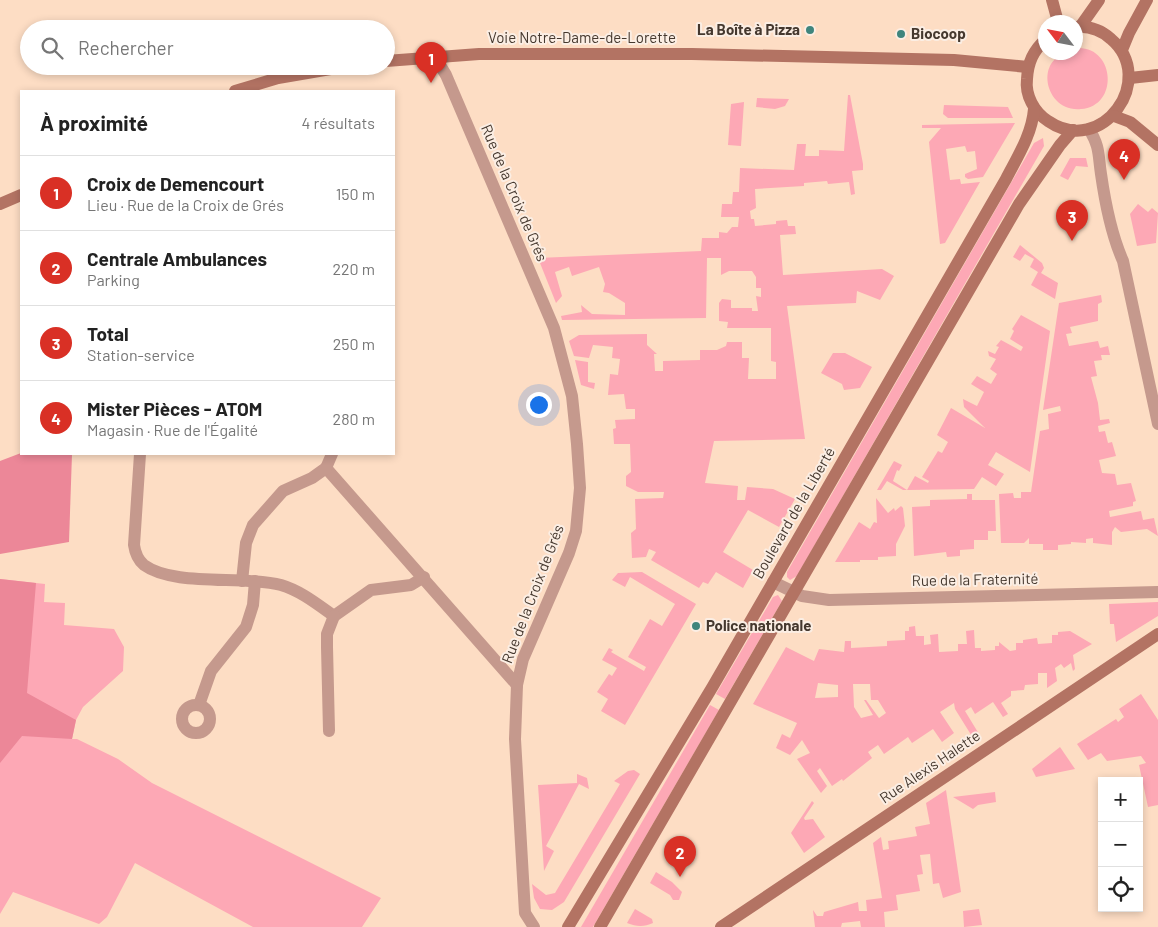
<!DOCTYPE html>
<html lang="fr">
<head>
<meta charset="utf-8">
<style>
  body { margin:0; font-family:Barlow,sans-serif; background:#f2f2f2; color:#222 }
  .controls { position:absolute; right:15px; bottom:15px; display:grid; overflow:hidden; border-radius:0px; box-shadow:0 2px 8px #0003 }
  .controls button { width:45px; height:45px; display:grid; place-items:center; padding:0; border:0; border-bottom:1px solid #e0e0e0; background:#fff; color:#222; font:25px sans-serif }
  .compass { position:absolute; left:1038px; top:15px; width:45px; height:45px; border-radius:50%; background:#fff; box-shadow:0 2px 8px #0003; rotate:302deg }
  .you { position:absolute; left:538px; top:404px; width:18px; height:18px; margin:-12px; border:4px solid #fff; border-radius:50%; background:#1a73e8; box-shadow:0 0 0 8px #1a73e833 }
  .badge { display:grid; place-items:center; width:32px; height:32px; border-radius:50%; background:#d93025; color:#fff; font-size:16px; font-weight:700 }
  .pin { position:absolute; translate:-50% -41px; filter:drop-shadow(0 1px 2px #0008) }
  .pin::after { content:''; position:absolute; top:26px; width:18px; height:15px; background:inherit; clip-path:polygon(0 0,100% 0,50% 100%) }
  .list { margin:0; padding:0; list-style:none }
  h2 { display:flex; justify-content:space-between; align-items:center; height:65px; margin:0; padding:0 20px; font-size:21px }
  h2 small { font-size:16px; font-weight:400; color:#767676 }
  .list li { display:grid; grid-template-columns:32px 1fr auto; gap:15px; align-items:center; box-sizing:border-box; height:75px; padding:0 20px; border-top:1px solid #e0e0e0 }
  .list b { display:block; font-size:19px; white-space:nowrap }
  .list p { margin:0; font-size:16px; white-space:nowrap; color:#767676 }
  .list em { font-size:16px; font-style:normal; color:#767676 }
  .icon { flex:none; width:28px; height:28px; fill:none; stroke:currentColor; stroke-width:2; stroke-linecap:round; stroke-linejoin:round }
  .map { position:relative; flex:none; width:1158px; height:927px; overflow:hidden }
  .search { position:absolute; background:#fff; box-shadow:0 2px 8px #0003; left:20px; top:20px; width:375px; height:55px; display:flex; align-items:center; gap:12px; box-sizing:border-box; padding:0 18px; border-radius:28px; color:#767676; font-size:19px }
  .panel { position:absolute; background:#fff; box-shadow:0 2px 8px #0003; left:20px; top:90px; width:375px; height:365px; border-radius:0px }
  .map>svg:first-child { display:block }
</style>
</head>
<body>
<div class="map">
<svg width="1158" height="927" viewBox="0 0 1158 927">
  <rect width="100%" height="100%" fill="#fdddc4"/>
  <g fill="#fda8b5" fill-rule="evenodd">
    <path d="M1076,48C1115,45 1120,106 1081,109C1043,113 1032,52 1076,52Z"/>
    <polygon points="848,95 850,95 863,164 863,170 852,171 855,194 851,195 849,182 828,184 827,181 804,183 804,186 755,189 756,208 750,211 751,219 754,219 755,226 776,224 776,221 787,220 788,226 795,226 796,234 780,235 783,275 882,269 894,276 880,300 857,291 856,303 787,306 805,439 714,441 705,483 738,486 737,500 745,500 747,487 773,489 795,499 779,527 748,510 723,552 753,570 743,588 716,572 708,584 703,582 699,588 651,560 656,552 649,549 646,557 632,558 631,533 636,529 635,499 663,498 664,492 638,492 626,486 626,476 631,472 630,444 614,444 613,429 616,428 615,420 635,419 635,409 626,409 624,394 608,395 610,374 618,375 620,359 612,358 613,347 593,345 589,358 574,356 569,341 579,335 647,334 647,345 657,354 654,354 655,371 663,371 663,361 700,360 700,350 717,350 726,346 727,342 742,342 742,358 749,358 748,379 776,379 776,362 771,361 771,328 727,328 728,322 719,321 719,303 722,299 731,300 731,308 752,308 752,311 758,311 756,296 761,297 761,288 756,288 756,277 752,271 729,271 721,275 721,258 707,258 706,318 562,320 561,316 582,312 581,305 592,314 625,315 625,303 609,293 603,292 605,284 599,267 572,276 569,267 555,272 562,296 556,303 538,258 701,251 702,238 719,238 719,232 727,233 732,227 738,227 739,217 721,217 722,204 732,204 733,192 739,192 740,168 794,170 797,144 806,144 805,156 819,156 819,150 844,151"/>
    <polygon points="757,98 789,99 785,106 775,109 756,107"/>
    <polygon points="744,102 741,146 728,145 731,104"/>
    <polygon points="944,105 1008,107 1013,118 948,118 943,114"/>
    <polygon points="1015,123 983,177 968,179 965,177 965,174 977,169 975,151 967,152 965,146 946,149 950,180 960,179 961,184 980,182 945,243 940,244 929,142 941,128 922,128 922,125"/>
    <polygon points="1043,138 1044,146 797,576 790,580 787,577 787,572 1034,143"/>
    <polygon points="1070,158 1086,158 1088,167 1076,166 1068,180 1060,176"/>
    <polygon points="1138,204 1148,212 1152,208 1158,213 1156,243 1137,246 1130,214"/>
    <polygon points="1020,245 1042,263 1044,268 1041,273 1058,283 1055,299 1031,285 1038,272 1030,267 1034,259 1025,254 1020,261 1013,257"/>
    <polygon points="1101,295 1102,302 1098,304 1098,321 1070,327 1072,333 1066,334 1069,346 1098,341 1100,348 1108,346 1110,355 1101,355 1102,360 1094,361 1097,376 1091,377 1098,403 1100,420 1109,419 1110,423 1098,426 1099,432 1105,431 1108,443 1112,442 1116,456 1099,460 1102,473 1115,474 1117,485 1131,483 1136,501 1133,502 1133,506 1109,511 1110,517 1141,511 1143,520 1154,518 1158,536 1147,529 1121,532 1115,527 1112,532 1112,545 1093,543 1093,538 1086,539 1086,543 1071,542 1071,544 1058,545 1058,550 1043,550 1043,544 1029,544 1029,538 1024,543 1001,543 999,494 1013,493 1014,498 1021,498 1021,492 1031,492 1040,431 1049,429 1048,414 1061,411 1060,406 1043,410 1059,303"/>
    <polygon points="1021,315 1050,331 1030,472 996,452 988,465 1004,474 996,486 982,477 974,489 903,490 887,481 881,490 877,490 894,461 902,465 899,471 897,470 893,481 907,490 915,476 928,483 929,481 922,477 938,451 942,453 948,442 937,435 951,408 985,428 964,407 963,399 977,406 984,392 971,384 977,376 991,384 997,374 990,369 996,359 989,356 988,351 995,354 999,347 996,346 1001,340 1021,351 1023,347 1010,339 1014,331 1012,329"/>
    <polygon points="833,353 845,353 872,367 860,388 844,390 842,384 821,373"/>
    <polygon points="575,360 588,362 588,382 595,383 594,389 581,385"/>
    <polygon points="967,494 972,494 972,500 995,500 996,531 988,531 988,540 974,540 974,549 960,550 960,556 947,557 946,552 914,556 912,507 930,506 930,500 967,499"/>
    <polygon points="876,498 888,513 894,508 895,511 901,506 903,508 905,526 896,544 896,556 878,557 878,560 860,560 860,562 835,562 859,522 870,529 874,522 877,523"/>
    <polygon points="642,572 696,604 625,725 601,711 608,699 597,692 609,674 612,676 617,668 602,660 609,648 613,650 611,652 644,671 646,667 628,657 650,619 662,626 675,604 630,577 625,587 612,580 618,573"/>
    <polygon points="0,579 45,584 44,602 65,603 64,625 114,629 124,647 123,671 83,707 76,720 72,739 77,739 118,759 152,783 381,898 362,927 253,927 135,863 107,917 99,924 13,892 0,914"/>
    <polygon points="778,595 782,601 725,699 716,694 773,597"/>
    <polygon points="1158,602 1158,616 1116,642 1114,624 1110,624 1109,604"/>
    <path d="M915,626L916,636H924V645L931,644L930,635L938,634L939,652L958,651V644H967L966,631L974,630L975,648H981V651L995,650V646H999V642L1010,651L1016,650V643H1023V640L1037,638L1038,644L1052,643V635H1058V632L1070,631L1092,644L1073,655L1075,669L1073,671L1071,663L1064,668L1061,664L1055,668L1057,681L1047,688V673H1038V684L1025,685L1024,690L1011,691V696L1001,703L1008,714L1003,717L993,702L975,714L971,707L965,711L979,734L973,738L955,709L954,703L940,712L954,733L942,742L933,729L912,743L908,737L884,754L878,745L868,752L872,758L843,781L842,779L832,786L820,768L817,771L827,786L821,793L797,759L810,753L802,740L790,755L776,748L782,734L790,738L797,723L753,704L786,647L814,661L819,649L844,652L845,641H851V648L887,646V641L905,640V631H909V627ZM818,683L838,685V697L815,698ZM853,684H870L871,700H878L886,713L879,718L866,700H864L873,715L861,718L854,707Z"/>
    <polygon points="1141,694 1158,720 1158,805 1148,807 1139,765 1146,763 1141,756 1107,761 1101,753 1088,760 1077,744 1116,719 1118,722 1124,717 1119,709"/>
    <polygon points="710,705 719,710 593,927 581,927"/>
    <polygon points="1060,747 1075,769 1036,777 1032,769"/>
    <polygon points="634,770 640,774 564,902 552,910 540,909 534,898 532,884 546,895 555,893 620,784 614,781 628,771"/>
    <polygon points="577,774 587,778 589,789 579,784 546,846 554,851 544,871 538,785 577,783"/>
    <polygon points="946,790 961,892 943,898 939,883 933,884 930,854 920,855 923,874 917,875 920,891 896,895 898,910 884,912 885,927 861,927 860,921 842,923 841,927 815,927 813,910 817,916 823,916 824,912 858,902 859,911 867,911 866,900 882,898 873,843 881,837 883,850 889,849 888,841 917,836 915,827 930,824 926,803"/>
    <polygon points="995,792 996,802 978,805 973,809 953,797"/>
    <polygon points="812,801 814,803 804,818 805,820 813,819 825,837 804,853 791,833"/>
    <polygon points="656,872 672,882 682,892 679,900 673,900 670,895 650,883"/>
    <path d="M635,909L652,919L653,923C644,927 637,927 627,923Z"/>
    <polygon points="979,909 982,925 964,927 963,911"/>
  </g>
  <g fill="#ec8798">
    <polygon points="21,453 72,454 69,542 0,554 0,461"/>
    <polygon points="0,579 36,583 27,693 76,720 72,739 22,736 0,763"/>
  </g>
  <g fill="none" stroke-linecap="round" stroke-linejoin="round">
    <g stroke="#c5998d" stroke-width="12">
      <polyline points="435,57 446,75 554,328 572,396 577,444 580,488 576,531 569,553 523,659 517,685 515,739 525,913 534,927"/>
      <path d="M1089,129C1100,147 1098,154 1101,174C1105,202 1111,234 1123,261L1158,424"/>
      <path d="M140,454L134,545C135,552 138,560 144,565C174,587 243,575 281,585C301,591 317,604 334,616L371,590L411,585L424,577"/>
      <polyline points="332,454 326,468 517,685"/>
      <polyline points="242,581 246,543 253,525 283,491 312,478 326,468"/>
      <polyline points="773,582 802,596 829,600 1158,592"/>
      <polyline points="199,705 211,671 246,627 253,605 255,581"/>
      <circle cx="196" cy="719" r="14"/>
      <polyline points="329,731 327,647 327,634 334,616"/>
    </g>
    <g stroke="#b37363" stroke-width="12">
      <polyline points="1052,0 1058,22"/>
      <polyline points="1080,27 1099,0"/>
      <path d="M1046,39C1033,51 1028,62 1027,79C1025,95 1034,112 1048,121C1102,158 1158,79 1111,39C1101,30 1088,26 1076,27"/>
      <polyline points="1122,50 1129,33 1147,0"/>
      <polyline points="386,61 479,54 692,54 954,60 1028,67"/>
      <polyline points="1130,78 1158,75"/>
      <polyline points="235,91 278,78 348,66"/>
      <polyline points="1114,116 1130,122 1158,145"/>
      <polyline points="0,204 21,195"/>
      <path d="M568,927L713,686L1006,179C1018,156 1032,134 1034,109"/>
      <polyline points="600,927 1019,204 1060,145 1073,130"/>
      <polyline points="721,927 1158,634"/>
    </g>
  </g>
  <g fill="#3f857d" stroke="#fbeee4" stroke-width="2">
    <circle cx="810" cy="30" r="5"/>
    <circle cx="901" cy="34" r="5"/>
    <circle cx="696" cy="626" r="5"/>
  </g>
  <g text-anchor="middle" stroke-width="4" stroke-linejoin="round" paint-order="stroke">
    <g font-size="15" font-weight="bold" fill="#45382e" stroke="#fbeee4" text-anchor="start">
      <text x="800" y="35" text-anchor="end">La Boîte à Pizza</text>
      <text x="911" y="39">Biocoop</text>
      <text x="706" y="631">Police nationale</text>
    </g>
    <g font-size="15" fill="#45382e" stroke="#fbeee4">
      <text x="582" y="43">Voie Notre-Dame-de-Lorette</text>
      <text transform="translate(514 193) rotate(67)" y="5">Rue de la Croix de Grés</text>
      <text transform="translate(794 513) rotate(-60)" y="5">Boulevard de la Liberté</text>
      <text transform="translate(975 580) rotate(-1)" y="5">Rue de la Fraternité</text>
      <text transform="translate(533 594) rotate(-69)" y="5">Rue de la Croix de Grés</text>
      <text transform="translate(930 767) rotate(-34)" y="5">Rue Alexis Halette</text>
    </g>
  </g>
</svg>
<div class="controls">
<button>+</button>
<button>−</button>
<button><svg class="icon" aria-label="locate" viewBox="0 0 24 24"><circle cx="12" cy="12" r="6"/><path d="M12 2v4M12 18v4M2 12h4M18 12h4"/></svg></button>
</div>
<svg class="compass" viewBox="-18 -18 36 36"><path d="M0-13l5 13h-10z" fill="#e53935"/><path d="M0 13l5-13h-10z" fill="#767676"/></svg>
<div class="you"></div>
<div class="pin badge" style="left:431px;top:83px">1</div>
<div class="pin badge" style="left:680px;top:877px">2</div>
<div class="pin badge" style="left:1072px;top:241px">3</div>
<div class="pin badge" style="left:1124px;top:180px">4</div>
<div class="search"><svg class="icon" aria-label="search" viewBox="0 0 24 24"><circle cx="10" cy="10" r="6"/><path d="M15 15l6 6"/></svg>Rechercher</div>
<section class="panel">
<h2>À proximité<small>4 résultats</small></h2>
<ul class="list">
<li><span class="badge">1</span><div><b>Croix de Demencourt</b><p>Lieu · Rue de la Croix de Grés</p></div><em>150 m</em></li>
<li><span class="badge">2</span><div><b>Centrale Ambulances</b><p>Parking</p></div><em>220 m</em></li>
<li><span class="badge">3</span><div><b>Total</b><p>Station-service</p></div><em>250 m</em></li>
<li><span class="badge">4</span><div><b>Mister Pièces - ATOM</b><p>Magasin · Rue de l'Égalité</p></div><em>280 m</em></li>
</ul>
</section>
</div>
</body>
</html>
